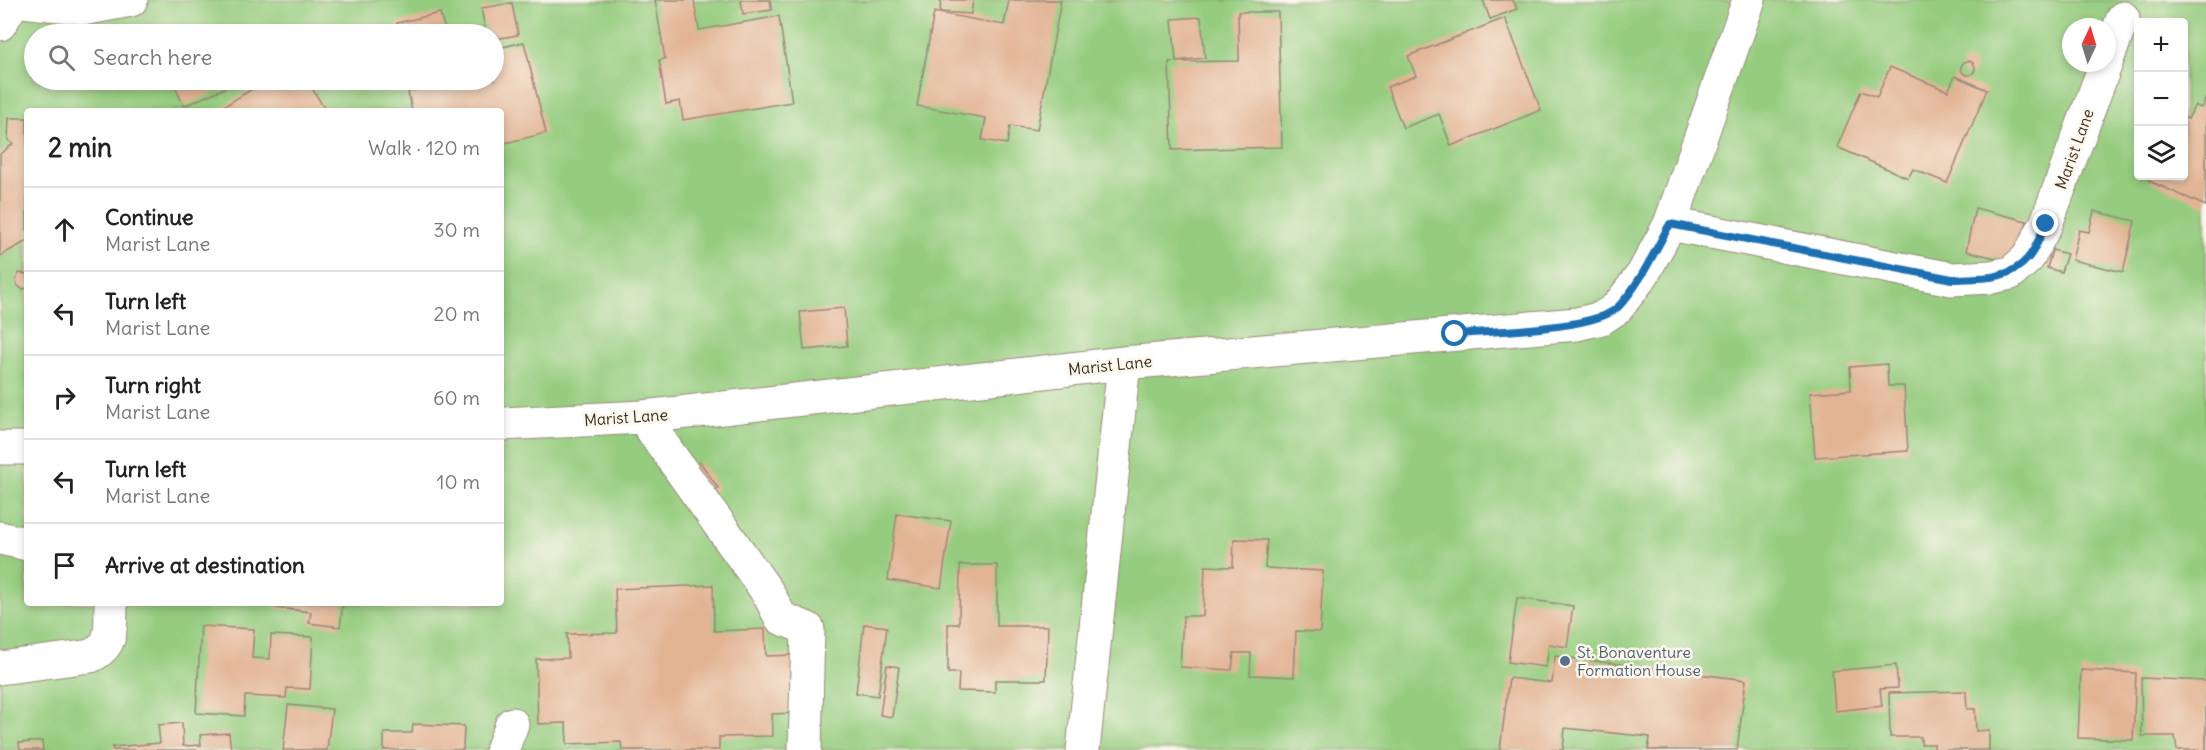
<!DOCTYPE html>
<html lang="en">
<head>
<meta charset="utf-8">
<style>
  body { margin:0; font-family:Delius,sans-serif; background:#f6f6f6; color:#222 }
  .controls { position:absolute; right:18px; top:18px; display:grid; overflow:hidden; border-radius:6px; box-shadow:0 3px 9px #0003 }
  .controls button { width:54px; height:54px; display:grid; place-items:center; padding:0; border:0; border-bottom:2px solid #e0e0e0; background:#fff; color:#222; font:30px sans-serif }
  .compass { position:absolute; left:2062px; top:18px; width:54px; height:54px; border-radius:50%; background:#fff; box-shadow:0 3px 9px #0003; rotate:4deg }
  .stop { position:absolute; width:18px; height:18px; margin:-14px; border:4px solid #1f6fb2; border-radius:50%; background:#fff }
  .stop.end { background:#1f6fb2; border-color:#fff; box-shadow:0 2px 6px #0008 }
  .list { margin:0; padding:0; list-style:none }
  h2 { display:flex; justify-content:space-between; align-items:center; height:78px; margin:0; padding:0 24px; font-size:26px }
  h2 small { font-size:20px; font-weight:400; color:#767676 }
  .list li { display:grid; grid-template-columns:39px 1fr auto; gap:18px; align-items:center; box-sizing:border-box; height:84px; padding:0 24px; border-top:2px solid #e0e0e0 }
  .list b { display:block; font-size:22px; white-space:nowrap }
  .list p { margin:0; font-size:20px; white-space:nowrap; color:#767676 }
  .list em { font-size:20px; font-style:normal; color:#767676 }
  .icon { flex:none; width:33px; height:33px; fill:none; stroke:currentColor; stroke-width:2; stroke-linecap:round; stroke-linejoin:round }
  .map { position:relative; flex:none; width:2206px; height:750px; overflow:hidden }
  .search { position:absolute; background:#fff; box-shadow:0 3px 9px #0003; left:24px; top:24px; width:480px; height:66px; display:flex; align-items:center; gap:15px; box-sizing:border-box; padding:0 21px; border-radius:33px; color:#767676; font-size:22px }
  .panel { position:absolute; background:#fff; box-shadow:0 3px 9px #0003; left:24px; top:108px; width:480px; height:498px; border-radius:6px }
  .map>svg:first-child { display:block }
</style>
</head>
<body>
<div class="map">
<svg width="2206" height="750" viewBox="0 0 2206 750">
  <rect width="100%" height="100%" fill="#fbf7ec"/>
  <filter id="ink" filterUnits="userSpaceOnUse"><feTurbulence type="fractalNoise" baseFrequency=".0167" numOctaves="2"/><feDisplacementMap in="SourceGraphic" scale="12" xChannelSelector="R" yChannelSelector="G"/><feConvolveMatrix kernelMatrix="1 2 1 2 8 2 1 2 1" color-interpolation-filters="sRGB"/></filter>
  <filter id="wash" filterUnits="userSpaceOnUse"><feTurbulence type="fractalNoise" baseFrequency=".008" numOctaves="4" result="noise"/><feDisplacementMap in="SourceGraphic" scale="24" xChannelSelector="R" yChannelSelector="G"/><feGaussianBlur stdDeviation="1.35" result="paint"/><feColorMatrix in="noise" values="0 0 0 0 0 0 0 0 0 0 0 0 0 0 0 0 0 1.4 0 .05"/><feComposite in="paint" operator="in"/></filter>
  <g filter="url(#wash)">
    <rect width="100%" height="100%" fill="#f6e7d0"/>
    <path fill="#95cc7f" stroke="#687b4e" stroke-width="1.5" fill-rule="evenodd" d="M0,0H2206V750H0ZM2138,22H2184V176H2138ZM2071,27H2107V63H2071ZM34,34H494V80H34ZM27,111H501V603H27Z"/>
    <g id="blocks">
      <g fill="#e2b494">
        <polygon points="655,0 694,0 699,30 779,16 792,102 683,120 680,101 666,104 659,60 665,59"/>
        <polygon points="741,0 770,0 772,10 743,14"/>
        <polygon points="941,0 973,0 971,14 940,12"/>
        <polygon points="1009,0 1061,0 1037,130 1010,126 1007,144 982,140 986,118 917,106 934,12 1004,25"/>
        <polygon points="1483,0 1513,0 1517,9 1490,19"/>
        <polygon points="512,3 518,35 494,39 494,34 486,34 481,8"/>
        <polygon points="1238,12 1278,12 1282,147 1172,150 1169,62 1239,61"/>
        <polygon points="440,13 446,34 400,34 397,23"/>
        <polygon points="1201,17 1205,58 1176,61 1172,19"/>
        <polygon points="1505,18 1541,110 1451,146 1439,114 1403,128 1387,87 1416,76 1408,56"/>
        <polygon points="270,29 273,34 258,34"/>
        <polygon points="524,42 546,133 501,144 501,111 412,111 408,92 420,89 418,80 494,80 494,49"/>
        <circle cx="1968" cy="68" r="7"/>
        <polygon points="1890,67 1948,91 1955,76 1987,90 1947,183 1913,169 1908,178 1837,147 1861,91 1877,97"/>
        <polygon points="172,80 224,80 227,87 184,106"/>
        <polygon points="267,80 307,80 326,111 216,111"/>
        <polygon points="2206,98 2206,206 2149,181 2151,176 2184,176 2184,117 2188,119 2195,105 2201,108"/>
        <polygon points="9,118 27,118 27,241 0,256 0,154 13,144 8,140"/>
        <polygon points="1975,208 2027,221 2017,263 1966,251"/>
        <polygon points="2094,211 2135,221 2123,272 2072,260 2079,230 2089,232"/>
        <polygon points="2052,250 2067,254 2061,272 2047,268"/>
        <polygon points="19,273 27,274 27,288 22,289 17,285 16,279"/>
        <polygon points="844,308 847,346 804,350 800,312"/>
        <polygon points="1887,364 1888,386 1904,386 1908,451 1815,457 1810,393 1851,390 1850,367"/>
        <polygon points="700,462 718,488 703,498 685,472"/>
        <polygon points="897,514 951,521 941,588 888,580"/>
        <polygon points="1234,539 1267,540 1265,568 1323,571 1320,632 1296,631 1294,677 1250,675 1251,653 1234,653 1232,670 1180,667 1183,616 1203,616 1205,566 1233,567"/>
        <polygon points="960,565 997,565 997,626 1048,626 1046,680 995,680 995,692 958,691 959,673 948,673 948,624 959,624"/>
        <polygon points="713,585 714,631 765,629 766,656 794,655 796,713 772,714 773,736 719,737 719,750 622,750 621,742 567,744 566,723 538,724 536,659 568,658 567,634 617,633 615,589"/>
        <polygon points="1517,598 1573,606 1567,647 1549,644 1546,667 1508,662"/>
        <polygon points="278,603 343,603 340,627 309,623 311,612 277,608"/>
        <polygon points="864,624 887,627 878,696 856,693"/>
        <polygon points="201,626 254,629 252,658 270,659 271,635 313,637 310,689 287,688 286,698 245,696 244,716 196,713"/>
        <polygon points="1555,656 1746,680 1737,750 1648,750 1650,737 1565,728 1563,750 1500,750 1509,678 1552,683"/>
        <polygon points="887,665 899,667 892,717 880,715"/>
        <polygon points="1896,665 1898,688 1880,689 1882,706 1835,711 1832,671"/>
        <polygon points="2081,670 2136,673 2133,740 2078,738"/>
        <polygon points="2141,678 2206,681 2206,750 2177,750 2175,736 2142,736"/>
        <polygon points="1966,691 1967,709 1975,709 1976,731 1989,730 1989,750 1934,750 1934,744 1921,744 1921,737 1890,737 1889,693"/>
        <polygon points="288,705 332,709 327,750 283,750"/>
        <polygon points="182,723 183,746 201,745 200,735 229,733 231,750 113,750 112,747 160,743 158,725"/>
        <polygon points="413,724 464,726 463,750 384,750 384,733 412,733"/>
        <polygon points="42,741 43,750 20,750 19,743"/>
      </g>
    </g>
  </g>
  <g filter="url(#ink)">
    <use href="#blocks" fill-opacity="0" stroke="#988877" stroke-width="1.5"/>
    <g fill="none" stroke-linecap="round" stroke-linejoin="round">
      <g stroke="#988877" stroke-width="35">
        <g id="minor">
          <polyline points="12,0 88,8 131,0"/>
          <polyline points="0,24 14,1"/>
          <polyline points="2107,60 2123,18"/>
          <polyline points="1670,224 1952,279 1991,277 2011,273 2028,258 2046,224 2106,63"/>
          <polyline points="643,417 768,593 781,618 808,629 805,750"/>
          <polyline points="501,424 643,417 1124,363 1577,324 1602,318 1617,308 1643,274 1670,224 1749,0"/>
          <polyline points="0,448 27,448"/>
          <polyline points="0,538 27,544"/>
          <path d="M0,668L91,656C115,644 110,627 111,603"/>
          <polyline points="502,750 512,724"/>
          <polyline points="1083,750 1124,363"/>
        </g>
      </g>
      <use href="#minor" stroke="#fff" stroke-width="33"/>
    </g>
  </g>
  <g fill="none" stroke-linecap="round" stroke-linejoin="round" filter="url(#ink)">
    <path stroke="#1f6fb2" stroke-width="8" d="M1455,334C1490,331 1595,330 1618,307C1640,284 1654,252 1670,224L1952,279C1979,278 2009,281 2028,258C2036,249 2040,235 2046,224"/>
  </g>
  <circle fill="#5c6f8a" stroke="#fbf7ec" stroke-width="2" cx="1565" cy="661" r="6"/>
  <g text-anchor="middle" stroke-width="5" stroke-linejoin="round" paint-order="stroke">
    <g font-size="16" fill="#3b2a1e" stroke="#fbf7ec">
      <text transform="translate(2074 149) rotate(-70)" y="6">Marist Lane</text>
      <text transform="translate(1110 365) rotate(-6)" y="6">Marist Lane</text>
      <text transform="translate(626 417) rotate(-4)" y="6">Marist Lane</text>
    </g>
    <g font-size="16" fill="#4e5e75" stroke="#fbf7ec" text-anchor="start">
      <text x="1577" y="658">St. Bonaventure<tspan x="1577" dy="18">Formation House</tspan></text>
    </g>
  </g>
</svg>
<div class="controls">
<button>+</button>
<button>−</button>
<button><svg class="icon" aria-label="layers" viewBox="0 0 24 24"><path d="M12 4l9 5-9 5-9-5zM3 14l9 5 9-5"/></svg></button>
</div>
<svg class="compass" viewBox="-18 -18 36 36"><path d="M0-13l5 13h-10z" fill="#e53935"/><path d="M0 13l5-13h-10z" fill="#767676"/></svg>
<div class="stop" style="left:1455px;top:334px"></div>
<div class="stop end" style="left:2046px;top:224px"></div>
<div class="search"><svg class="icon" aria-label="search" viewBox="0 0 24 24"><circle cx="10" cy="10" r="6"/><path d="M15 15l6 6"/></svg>Search here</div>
<section class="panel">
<h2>2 min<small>Walk · 120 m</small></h2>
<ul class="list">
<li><svg class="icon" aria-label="ahead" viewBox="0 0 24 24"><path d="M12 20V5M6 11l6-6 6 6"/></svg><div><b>Continue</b><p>Marist Lane</p></div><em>30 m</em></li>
<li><svg class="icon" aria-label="left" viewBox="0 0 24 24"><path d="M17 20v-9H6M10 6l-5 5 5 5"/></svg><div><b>Turn left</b><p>Marist Lane</p></div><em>20 m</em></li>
<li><svg class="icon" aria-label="right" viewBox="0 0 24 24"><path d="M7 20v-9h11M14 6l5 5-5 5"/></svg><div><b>Turn right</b><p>Marist Lane</p></div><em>60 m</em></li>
<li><svg class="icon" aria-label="left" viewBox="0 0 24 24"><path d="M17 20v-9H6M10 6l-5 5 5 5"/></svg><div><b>Turn left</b><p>Marist Lane</p></div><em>10 m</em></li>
<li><svg class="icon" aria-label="arrive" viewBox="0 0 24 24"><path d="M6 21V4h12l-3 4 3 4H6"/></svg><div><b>Arrive at destination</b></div></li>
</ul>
</section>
</div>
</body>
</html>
